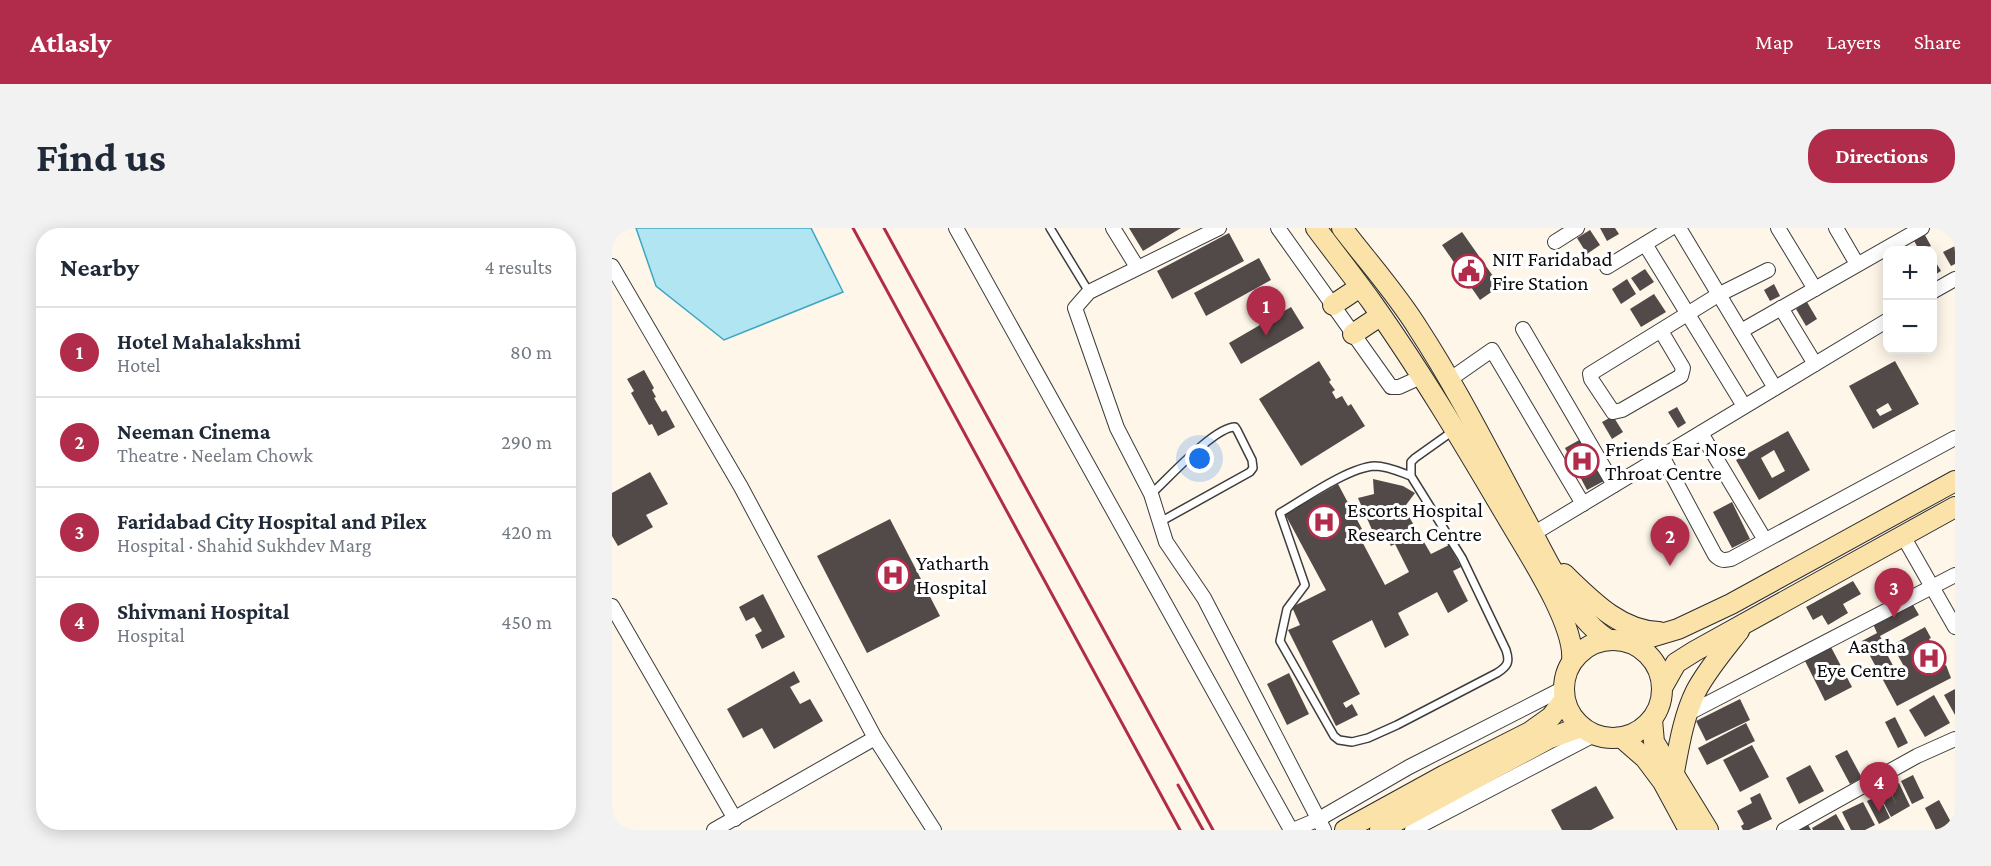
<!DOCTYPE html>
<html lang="en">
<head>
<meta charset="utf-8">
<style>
  body { margin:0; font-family:"Crimson Pro",serif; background:#f2f2f3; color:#1f2937 }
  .controls { position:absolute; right:18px; top:18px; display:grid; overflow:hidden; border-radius:12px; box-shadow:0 3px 15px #0003 }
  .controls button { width:54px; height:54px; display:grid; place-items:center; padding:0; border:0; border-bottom:2px solid #e0e1e3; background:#fff; color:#1f2937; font:30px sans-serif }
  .you { position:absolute; left:588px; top:231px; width:21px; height:21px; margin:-15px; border:4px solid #fff; border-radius:50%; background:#1a73e8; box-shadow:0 0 0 9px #1a73e833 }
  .badge { display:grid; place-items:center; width:39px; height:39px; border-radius:50%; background:#b02c4a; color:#fff; font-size:20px; font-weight:700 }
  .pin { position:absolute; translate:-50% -50px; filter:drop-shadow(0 2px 3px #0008) }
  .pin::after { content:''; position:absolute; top:32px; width:21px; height:18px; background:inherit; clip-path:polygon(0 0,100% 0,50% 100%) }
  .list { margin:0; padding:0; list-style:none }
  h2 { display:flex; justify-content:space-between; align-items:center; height:78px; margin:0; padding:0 24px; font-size:26px }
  h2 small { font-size:20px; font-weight:400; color:#747a83 }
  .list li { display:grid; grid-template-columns:39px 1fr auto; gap:18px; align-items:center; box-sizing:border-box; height:90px; padding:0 24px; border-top:2px solid #e0e1e3 }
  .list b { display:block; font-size:22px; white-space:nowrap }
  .list p { margin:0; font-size:20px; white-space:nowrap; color:#747a83 }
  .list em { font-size:20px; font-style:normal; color:#747a83 }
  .map { position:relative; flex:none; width:1343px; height:602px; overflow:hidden; border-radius:24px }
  header { display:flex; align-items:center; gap:36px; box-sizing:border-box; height:84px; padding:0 30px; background:#b02c4a; color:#fff }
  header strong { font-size:28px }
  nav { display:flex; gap:33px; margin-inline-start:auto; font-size:21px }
  .intro { display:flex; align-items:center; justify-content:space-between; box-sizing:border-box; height:144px; padding:0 36px }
  h1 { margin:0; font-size:42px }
  .button { padding:15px 27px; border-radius:24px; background:#b02c4a; color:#fff; font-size:21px; font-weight:700 }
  main { display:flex; gap:36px; padding:0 36px }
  aside { flex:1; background:#fff; border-radius:24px; box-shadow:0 3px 15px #0003 }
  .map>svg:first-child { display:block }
</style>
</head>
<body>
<header>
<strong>Atlasly</strong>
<nav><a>Map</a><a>Layers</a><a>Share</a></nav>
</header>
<div class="intro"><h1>Find us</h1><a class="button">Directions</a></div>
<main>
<aside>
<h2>Nearby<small>4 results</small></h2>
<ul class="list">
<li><span class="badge">1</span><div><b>Hotel Mahalakshmi</b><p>Hotel</p></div><em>80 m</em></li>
<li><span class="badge">2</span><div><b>Neeman Cinema</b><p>Theatre · Neelam Chowk</p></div><em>290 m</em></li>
<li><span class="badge">3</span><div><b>Faridabad City Hospital and Pilex</b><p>Hospital · Shahid Sukhdev Marg</p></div><em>420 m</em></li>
<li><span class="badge">4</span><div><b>Shivmani Hospital</b><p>Hospital</p></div><em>450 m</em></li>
</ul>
</aside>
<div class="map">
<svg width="1343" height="602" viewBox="0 0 1343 602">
  <rect width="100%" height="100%" fill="#fef6e9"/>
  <polygon fill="#b1e5f1" stroke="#3da6c4" stroke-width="1.5" points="24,0 199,0 231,64 112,112 44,58"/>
  <g fill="#524a48" fill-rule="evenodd">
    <polygon points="517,0 569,0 531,23"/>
    <polygon points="988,0 1003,0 1007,6 995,13"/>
    <polygon points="1309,0 1319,18 1307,22 1299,7"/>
    <polygon points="978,2 988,17 975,26 965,10"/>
    <polygon points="850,4 888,58 868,72 830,17"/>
    <polygon points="617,5 632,33 560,71 545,43"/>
    <polygon points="1343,18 1343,36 1339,38 1331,24"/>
    <polygon points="1320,28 1329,43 1321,48 1320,46"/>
    <polygon points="647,30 659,52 594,88 582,65"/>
    <polygon points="1033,41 1042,54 1028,63 1019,50"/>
    <polygon points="1015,51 1024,66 1009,76 1000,61"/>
    <polygon points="1162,56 1168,68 1158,73 1152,62"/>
    <polygon points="1042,66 1054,84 1029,99 1018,81"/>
    <polygon points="1195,74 1205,91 1194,98 1184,81"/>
    <polygon points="679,79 692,100 629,136 617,115"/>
    <polygon points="707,133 719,152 717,154 723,162 720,164 724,171 730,168 736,178 739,176 753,198 689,238 647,171"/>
    <path d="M1283,133L1307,176L1261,201L1237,158ZM1276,175L1280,182L1268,188L1264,182Z"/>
    <polygon points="32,142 42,160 40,162 44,169 42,170 50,184 54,182 63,199 46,208 40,196 37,197 19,165 22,163 15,151"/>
    <polygon points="1065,179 1074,195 1066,200 1056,184"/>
    <polygon points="1001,188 1011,204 1000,211 990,194"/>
    <path d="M1176,203L1198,242L1147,272L1124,232ZM1162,222L1173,243L1160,250L1149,230Z"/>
    <polygon points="969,211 992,253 975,262 953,220"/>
    <polygon points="38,244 56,276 34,287 41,299 6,318 0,308 0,265"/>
    <polygon points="761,251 791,258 803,265 791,281 796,287 819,326 837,317 849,339 841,343 856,373 836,385 825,364 786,385 797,407 773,420 760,392 720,413 748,466 731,475 734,480 740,476 746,487 724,498 676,402 688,397 680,379 714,362 673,286 726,256 750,301 745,304 773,357 797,344 783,316 779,318 769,300 761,304 746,270 762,266"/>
    <polygon points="1120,274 1138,311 1120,320 1101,284"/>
    <polygon points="278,291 328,388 255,425 205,328"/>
    <polygon points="1241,353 1249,366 1231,376 1236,385 1216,397 1210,387 1201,392 1194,379"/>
    <polygon points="151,366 173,409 150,421 143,407 150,403 142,389 134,393 127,379"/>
    <polygon points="1300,375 1307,387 1268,408 1271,414 1269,415 1286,447 1294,442 1280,417 1313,399 1319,410 1317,411 1332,434 1325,437 1327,441 1334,437 1339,450 1285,478 1250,413 1265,405 1261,396"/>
    <polygon points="1219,419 1240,459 1213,473 1193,433"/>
    <polygon points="182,443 188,454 178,459 188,476 198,471 211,493 162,521 150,500 131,510 115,481"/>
    <polygon points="677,445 697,486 675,497 655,456"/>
    <polygon points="1343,461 1343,487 1332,467"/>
    <polygon points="1322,467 1338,495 1313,509 1297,482"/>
    <polygon points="1128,471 1138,492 1094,513 1084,493"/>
    <polygon points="1283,489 1296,515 1286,520 1273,494"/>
    <polygon points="1134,495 1143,513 1095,537 1086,520"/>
    <polygon points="1140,517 1157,549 1128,564 1111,532"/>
    <polygon points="1235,522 1250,550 1238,556 1223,528"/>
    <polygon points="1198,537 1212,563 1187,576 1174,550"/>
    <polygon points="1301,547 1312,570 1300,576 1289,553"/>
    <polygon points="1287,555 1298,578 1279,589 1266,564 1276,559 1285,578 1277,560"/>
    <polygon points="984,558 1002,590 979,602 950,602 939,582"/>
    <polygon points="1148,565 1160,591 1137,602 1131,602 1129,598 1132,596 1125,583 1140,575 1138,570"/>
    <polygon points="1267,567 1278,590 1267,596 1255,573"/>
    <polygon points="1327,572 1341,598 1333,602 1324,602 1313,580"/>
    <polygon points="1251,574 1263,597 1253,602 1239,602 1230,584"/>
    <polygon points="1224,586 1233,602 1201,602 1200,600"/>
    <polygon points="1194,593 1199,602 1179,602"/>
  </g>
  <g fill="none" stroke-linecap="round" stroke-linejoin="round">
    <g stroke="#3d3d3d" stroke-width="10">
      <g id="lane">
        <polyline points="438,0 477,64"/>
        <path d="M799,248C788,244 775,238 763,238C737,239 692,271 668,285L693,357L675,381L668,413L722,508L727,512L740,514L756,510L785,497L885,445C896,438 898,434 894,422L850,330L799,248V234L803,230L841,203"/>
        <path d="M539,266C556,251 602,199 623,199L625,202L640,232L641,240L638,244L548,294"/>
      </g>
    </g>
    <g stroke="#3d3d3d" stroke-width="16">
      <g id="street">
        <polyline points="344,0 679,602"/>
        <polyline points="501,0 525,39"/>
        <polyline points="607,0 477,64 463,80 505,200 539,266 554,314 592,370 712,602"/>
        <polyline points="666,0 779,159 787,159 809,149"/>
        <polyline points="1067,0 1163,160"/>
        <polyline points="1166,0 1203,61"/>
        <polyline points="1224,0 1245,36"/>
        <polyline points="943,14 965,0"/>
        <polyline points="1033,16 1132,178"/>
        <polyline points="0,38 129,259 263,510 322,602"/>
        <polyline points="995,39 1059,0"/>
        <polyline points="1320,64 1343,51"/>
        <polyline points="1169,80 1203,136"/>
        <polyline points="911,101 1002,257"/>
        <polyline points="1049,103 1071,140 1069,148 1010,182 1001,184 979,151 978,146 1106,67 1156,42"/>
        <polyline points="1129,103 1310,0"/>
        <polyline points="837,152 880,122 971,276"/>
        <polyline points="1089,205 1153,312"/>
        <path d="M1050,228L1103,327C1108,332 1111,333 1119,331L1343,210"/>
        <polyline points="921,306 1276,92"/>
        <polyline points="1291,308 1343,399"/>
        <polyline points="0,378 123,591"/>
        <polyline points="1077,485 1343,347"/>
        <polyline points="102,602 263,510"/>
        <polyline points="681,602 707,591 797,539 952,460"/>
        <polyline points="800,602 982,507"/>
        <polyline points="1172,602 1305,528 1343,511"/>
      </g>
    </g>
    <g stroke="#2c2c2c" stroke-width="22">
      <g id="secondary">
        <path d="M704,0C722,24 741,48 759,73C808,142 852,216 895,289C914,322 964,396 960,433"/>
        <path d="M730,0C756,34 785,66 807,102C846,162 878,227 912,289C933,327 960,390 997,412"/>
        <polyline points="721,77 748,59"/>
        <polyline points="741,106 768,88"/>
        <path d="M952,346C979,372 1008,403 1047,404"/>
        <circle cx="1001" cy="461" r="49"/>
        <polyline points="1019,415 1066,401 1119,376 1343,253"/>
        <polyline points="1051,458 1064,435 1083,423 1343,279"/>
        <polyline points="1040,492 1042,514 1096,602"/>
        <polyline points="1010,510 1033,530 1051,554 1077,602"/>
        <path d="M1062,544C1067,517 1072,487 1084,463C1095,442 1112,422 1127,403"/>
        <polyline points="733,602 833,547 918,504 939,489 952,472"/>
        <polyline points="768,602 938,510 969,499"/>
      </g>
    </g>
    <use href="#lane" stroke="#fff" stroke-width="7"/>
    <use href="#street" stroke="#fff" stroke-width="14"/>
    <use href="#secondary" stroke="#fae2a8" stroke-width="20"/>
    <g stroke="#b02c4a" stroke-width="3">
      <polyline points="241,0 568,602"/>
      <polyline points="272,0 601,602"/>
      <polyline points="566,557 591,602"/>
    </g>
  </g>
  <defs>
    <g id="civic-ring" transform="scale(1.725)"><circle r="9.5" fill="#fff" stroke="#b02c4a" stroke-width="1.5"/><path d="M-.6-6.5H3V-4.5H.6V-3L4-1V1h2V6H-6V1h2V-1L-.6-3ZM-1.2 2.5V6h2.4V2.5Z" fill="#b02c4a"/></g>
    <g id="hospital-ring" transform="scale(1.725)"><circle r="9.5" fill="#fff" stroke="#b02c4a" stroke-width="1.5"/><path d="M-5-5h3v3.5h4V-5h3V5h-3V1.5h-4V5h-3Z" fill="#b02c4a"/></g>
  </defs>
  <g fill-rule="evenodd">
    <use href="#civic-ring" x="857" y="43"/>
    <use href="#hospital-ring" x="970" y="233"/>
    <use href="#hospital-ring" x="712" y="294"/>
    <use href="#hospital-ring" x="281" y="347"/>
    <use href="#hospital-ring" x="1317" y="430"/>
  </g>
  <g text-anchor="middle" stroke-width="6" stroke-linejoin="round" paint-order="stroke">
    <g font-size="21" fill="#0a0a0a" stroke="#fff" text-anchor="start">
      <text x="880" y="38">NIT Faridabad<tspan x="880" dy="24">Fire Station</tspan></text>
      <text x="993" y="228">Friends Ear Nose<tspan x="993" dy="24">Throat Centre</tspan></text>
      <text x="735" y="289">Escorts Hospital<tspan x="735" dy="24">Research Centre</tspan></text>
      <text x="304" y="342">Yatharth<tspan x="304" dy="24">Hospital</tspan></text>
      <text x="1294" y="425" text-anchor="end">Aastha<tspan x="1294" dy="24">Eye Centre</tspan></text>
    </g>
  </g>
</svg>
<div class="controls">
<button>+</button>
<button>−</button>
</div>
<div class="you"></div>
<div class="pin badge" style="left:654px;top:108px">1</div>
<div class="pin badge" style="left:1058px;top:338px">2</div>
<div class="pin badge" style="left:1282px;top:390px">3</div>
<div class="pin badge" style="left:1267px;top:584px">4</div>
</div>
</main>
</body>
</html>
